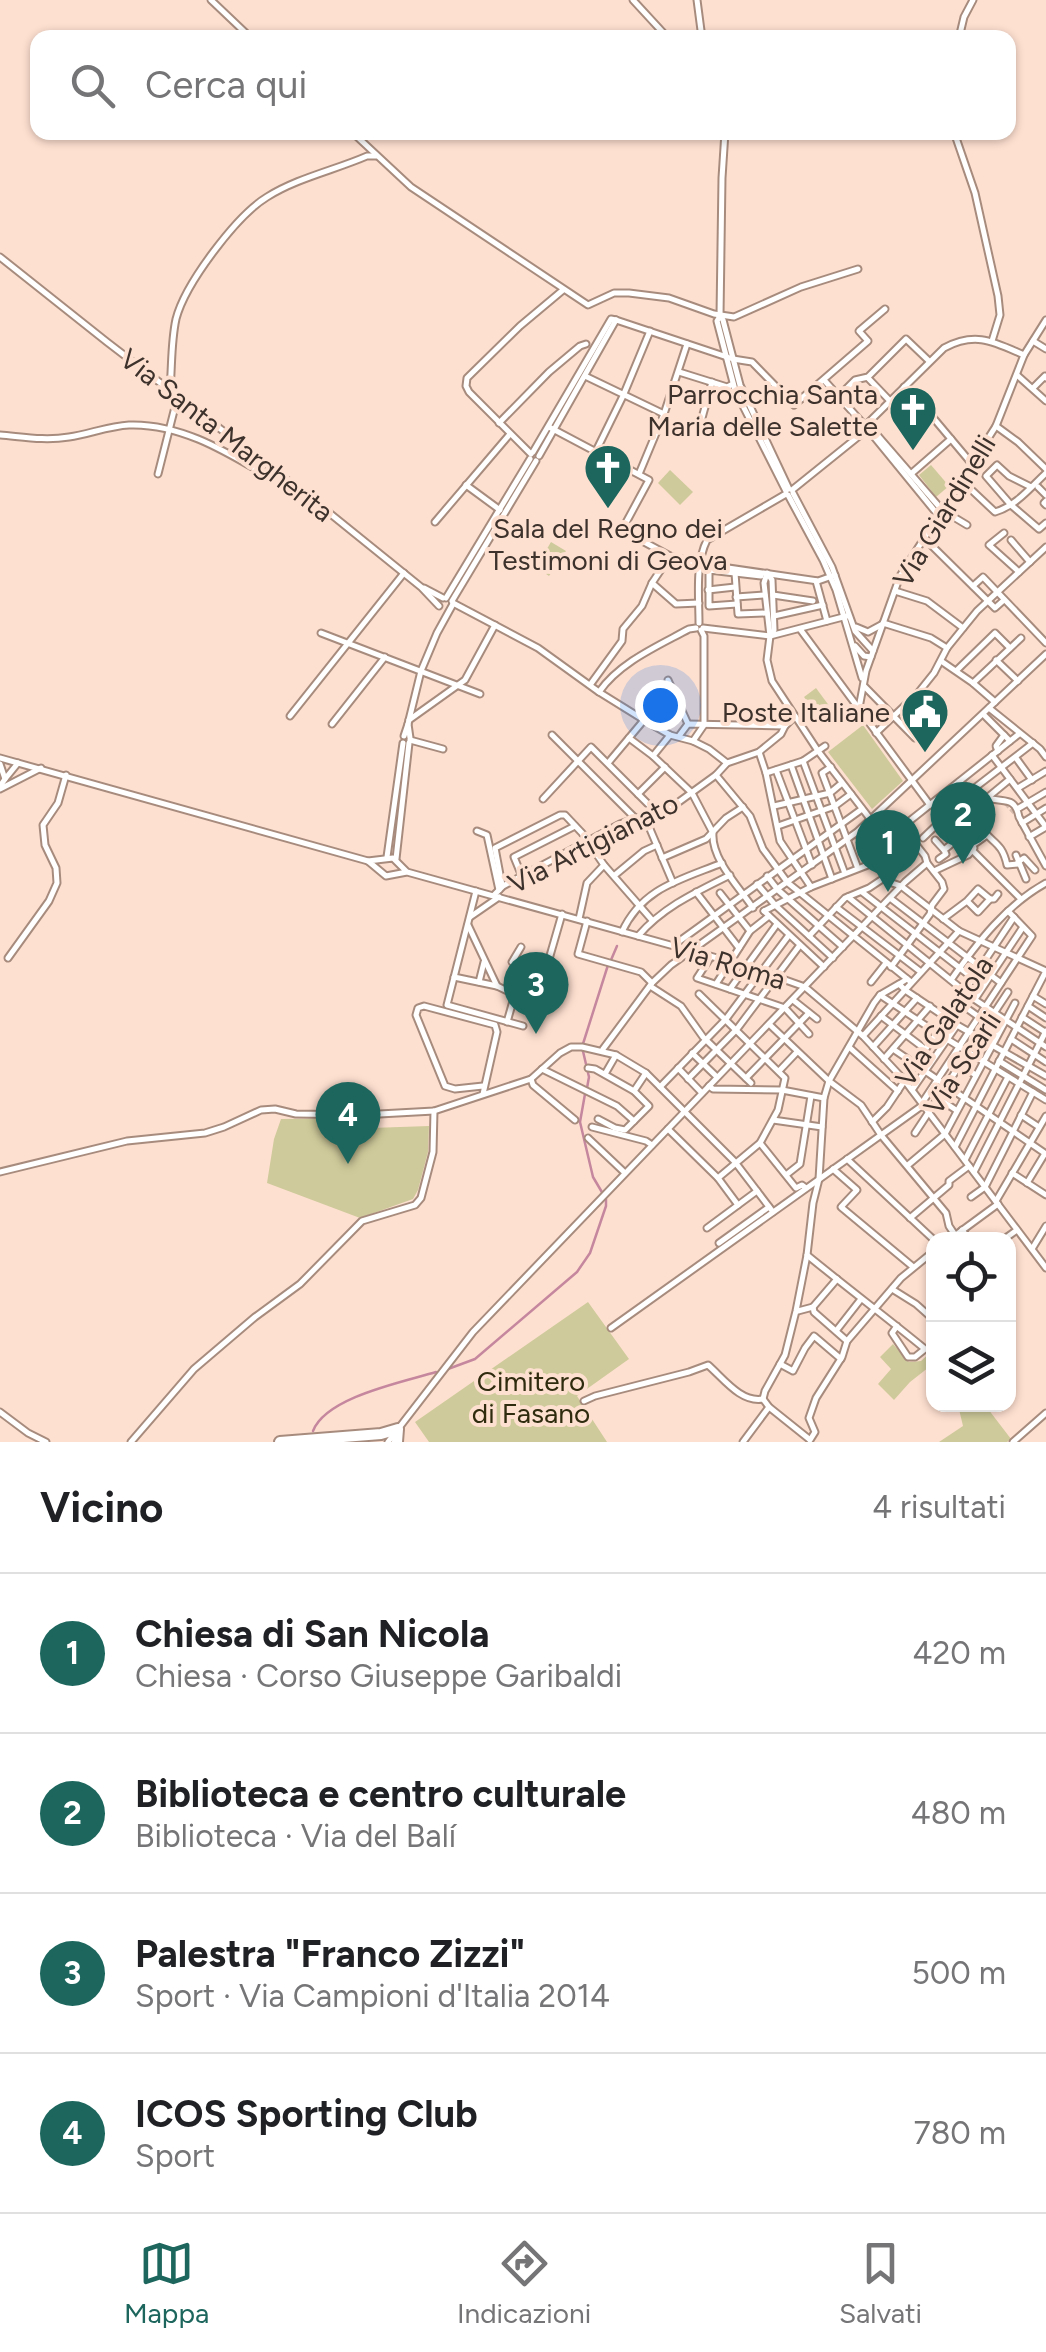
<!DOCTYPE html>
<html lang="it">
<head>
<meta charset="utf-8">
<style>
  body { margin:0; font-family:Figtree,sans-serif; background:#f6f6f6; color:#202124 }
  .controls { position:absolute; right:30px; bottom:30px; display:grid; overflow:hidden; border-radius:20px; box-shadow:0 2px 8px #0004 }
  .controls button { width:90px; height:90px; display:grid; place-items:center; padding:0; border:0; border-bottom:2px solid #e0e0e0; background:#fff; color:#202124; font:50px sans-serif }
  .you { position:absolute; left:660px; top:705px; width:35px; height:35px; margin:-25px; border:8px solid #fff; border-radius:50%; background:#1a73e8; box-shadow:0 0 0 15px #1a73e833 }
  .badge { display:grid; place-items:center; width:65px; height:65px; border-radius:50%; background:#1c665d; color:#fff; font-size:32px; font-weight:700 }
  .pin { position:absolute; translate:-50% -82px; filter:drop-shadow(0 2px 5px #0008) }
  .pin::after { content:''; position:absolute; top:52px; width:35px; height:30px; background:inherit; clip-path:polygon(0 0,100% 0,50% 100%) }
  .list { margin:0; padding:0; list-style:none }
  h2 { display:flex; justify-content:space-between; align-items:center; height:130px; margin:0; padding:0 40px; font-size:42px }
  h2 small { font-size:32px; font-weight:400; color:#757577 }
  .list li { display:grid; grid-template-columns:65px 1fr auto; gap:30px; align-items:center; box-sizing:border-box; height:160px; padding:0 40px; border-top:2px solid #e0e0e0 }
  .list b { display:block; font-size:38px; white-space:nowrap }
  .list p { margin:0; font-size:32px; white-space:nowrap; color:#757577 }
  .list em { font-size:32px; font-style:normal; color:#757577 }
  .icon { flex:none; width:55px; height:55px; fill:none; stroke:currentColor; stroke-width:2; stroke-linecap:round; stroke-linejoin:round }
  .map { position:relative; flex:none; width:1046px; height:1442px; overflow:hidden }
  .search { position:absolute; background:#fff; box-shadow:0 2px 8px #0004; left:30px; right:30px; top:30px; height:110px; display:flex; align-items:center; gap:25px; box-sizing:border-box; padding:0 35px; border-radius:20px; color:#757577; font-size:38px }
  .sheet { height:770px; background:#fff }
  nav { display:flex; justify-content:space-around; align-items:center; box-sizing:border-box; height:140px; border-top:2px solid #e0e0e0; background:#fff; font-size:28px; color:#757577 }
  nav a { display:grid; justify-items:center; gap:5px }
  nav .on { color:#1c665d }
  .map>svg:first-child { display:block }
</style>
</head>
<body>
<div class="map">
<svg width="1046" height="1442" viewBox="0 0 1046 1442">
  <rect width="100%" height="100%" fill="#fee0d0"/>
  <g fill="#cfca9b">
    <polygon points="931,465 949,486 936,497 919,475"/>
    <polygon points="670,470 693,492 680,505 658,483"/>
    <polygon points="551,542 566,551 549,576 536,567"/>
    <polygon points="816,688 833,711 821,720 804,697"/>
    <polygon points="863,725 903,781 872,809 828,752"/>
    <polygon points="363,1118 364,1123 371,1124 371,1128 429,1126 428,1152 418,1190 413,1199 360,1218 267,1183 274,1139 281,1119"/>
    <polygon points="588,1302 629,1359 577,1396 607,1442 429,1442 415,1422"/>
    <polygon points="893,1344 909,1362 921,1361 934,1349 933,1364 910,1382 894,1400 878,1384 891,1369 880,1357"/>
    <polygon points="958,1405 985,1405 1011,1439 1007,1442 939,1442 963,1426"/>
  </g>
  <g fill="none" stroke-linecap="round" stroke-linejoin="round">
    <g stroke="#c5879e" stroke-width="2.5">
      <polyline points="611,960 617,946"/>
      <polyline points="587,1088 589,1077 582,1047 608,965"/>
      <polyline points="448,1369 475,1359 577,1272 590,1253 606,1206 606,1199 593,1177 580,1122 585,1094"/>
      <path d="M313,1431C326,1397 403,1382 436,1372"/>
    </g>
    <polyline stroke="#d7bdaf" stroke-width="5" stroke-dasharray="5 2.5" stroke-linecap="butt" points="1006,803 1017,815"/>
    <g stroke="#a78c7e" stroke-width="9">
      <g id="minor">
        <polyline points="211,0 251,38"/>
        <polyline points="633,0 668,38"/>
        <polyline points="697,0 702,38"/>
        <polyline points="959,38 964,17 973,0"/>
        <polyline points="352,132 411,187 588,305 614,293 629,293 669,298 714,314 734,317 801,287 858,269"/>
        <polyline points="725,132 722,178 720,316 717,321 735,390 786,491"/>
        <polyline points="954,132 975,193 998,296 1000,315 992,341"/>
        <polyline points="0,257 107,342 317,503 421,587 439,606"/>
        <polyline points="720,316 723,320 740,385 789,489"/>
        <polyline points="616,320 733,359 752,362 794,405 868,341 859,331 885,309"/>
        <polyline points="1033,341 1046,349"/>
        <polyline points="679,372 727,387 733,384"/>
        <polyline points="1017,375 1046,401"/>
        <polyline points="585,376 664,414"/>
        <polyline points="868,378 890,401"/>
        <polyline points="824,380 866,427 938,515"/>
        <polyline points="904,387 925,408 972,464"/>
        <polyline points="1034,387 1045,376 1046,378"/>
        <path d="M170,389C172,366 171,342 176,319C185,284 236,216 267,197C297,178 335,170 367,156H376"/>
        <polyline points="838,397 855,380 868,377 906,339 929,361"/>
        <polyline points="499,423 549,372 580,346 586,344"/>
        <polyline points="700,425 712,382"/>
        <polyline points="996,426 1018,442 1046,469"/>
        <polyline points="549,427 649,480 622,530 670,556 701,564 818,581 835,575"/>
        <polyline points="866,427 871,428 942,510 967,525"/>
        <path d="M0,435C24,437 45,441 69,437C89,434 109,426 129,425C187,423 237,459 285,486L296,489"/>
        <polyline points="596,451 623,396 650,331"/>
        <polyline points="533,452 611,319 616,320"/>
        <polyline points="531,454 469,392 466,386 467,378 520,326 563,290"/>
        <polyline points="539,456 616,320"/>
        <polyline points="912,473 951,439"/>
        <polyline points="158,474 178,395"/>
        <polyline points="639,474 664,414 687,344"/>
        <path d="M961,480L995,512C1016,506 1031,487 1046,473"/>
        <polyline points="466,485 500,510"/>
        <polyline points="1031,487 1009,476 997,465 986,476 1011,505 1039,529 1046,523"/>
        <polyline points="1038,487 1046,495"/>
        <path d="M792,490L864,432L869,422L944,348C976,331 994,342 1024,355"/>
        <polyline points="793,493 832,567 855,631 873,651"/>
        <polyline points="788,495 823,560 836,590 862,678"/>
        <polyline points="1046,501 1044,503 1046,505"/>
        <polyline points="435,522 510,434"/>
        <polyline points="1004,533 989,545 1019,572"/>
        <polyline points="924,538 995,608 1004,600"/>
        <polyline points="1011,540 1030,562"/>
        <polyline points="735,573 738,614 767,613"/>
        <polyline points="767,573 764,583 770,636"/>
        <polyline points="768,574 772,580 774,630 770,636 767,660 772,681 818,751 871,820"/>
        <polyline points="816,581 827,621"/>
        <polyline points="652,583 676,604 699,603"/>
        <polyline points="973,586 983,577 1046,643"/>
        <polyline points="424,588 443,598"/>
        <polyline points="708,590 735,587"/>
        <polyline points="895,591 927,601 963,628"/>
        <polyline points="773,595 813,601"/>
        <polyline points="736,597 765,595"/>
        <polyline points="446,598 530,459"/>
        <polyline points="452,601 536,461"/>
        <polyline points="453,603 538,648 599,692 644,720 670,735 693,741 709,749 727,763"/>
        <polyline points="737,604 709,606 709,570 761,576"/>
        <polyline points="774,616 823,605"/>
        <path d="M699,623C699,597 695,564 707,540L786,494"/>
        <polyline points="883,623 931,638 947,648"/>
        <polyline points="856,627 868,632 881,625"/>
        <polyline points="703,628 770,636 847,616"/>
        <polyline points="800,629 930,805"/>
        <polyline points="701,630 704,636 704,725"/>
        <polyline points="321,633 480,694"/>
        <polyline points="855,646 864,656 871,657"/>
        <polyline points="996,660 1018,681"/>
        <polyline points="941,661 973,683 995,702"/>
        <polyline points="957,670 995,633 1010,648"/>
        <polyline points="668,680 688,724"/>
        <polyline points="973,683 1021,638"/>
        <polyline points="590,685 622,641 623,629 642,606 652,583 670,556"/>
        <polyline points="864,686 915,738"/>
        <path d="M599,692C620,662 658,646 689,629L696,628"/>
        <polyline points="859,708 866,671 900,576 996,426 1024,355 1046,320"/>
        <polyline points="989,708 1040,749 1046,757"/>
        <polyline points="984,715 1010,741"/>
        <polyline points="290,716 404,573"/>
        <polyline points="409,720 465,680 495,625"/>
        <polyline points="332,724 385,657"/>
        <polyline points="408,724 421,671 437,633 453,604"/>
        <polyline points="876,733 918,693 934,673 947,648 977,611 1046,547"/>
        <polyline points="552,735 635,818"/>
        <polyline points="404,736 408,724 410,738"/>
        <polyline points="679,736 688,724 785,726"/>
        <path d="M629,738L653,756L692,793L713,833C711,859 739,887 753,908"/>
        <polyline points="410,740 443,749"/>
        <polyline points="693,741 704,725"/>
        <polyline points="998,751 996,746 1004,735"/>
        <polyline points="759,752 766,773 780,841 811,887"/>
        <polyline points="992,755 1046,827 1029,837"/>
        <polyline points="653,756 670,735"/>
        <polyline points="0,758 368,861"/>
        <polyline points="1016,758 1032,780"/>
        <polyline points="803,761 844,871"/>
        <polyline points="608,763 644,720"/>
        <polyline points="0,764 5,779 0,786"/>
        <polyline points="791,765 832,879"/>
        <polyline points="831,767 822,773 857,866"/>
        <polyline points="776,770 812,865"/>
        <polyline points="766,773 803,761 825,746"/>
        <polyline points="716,775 750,816 763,849 788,883 911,982"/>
        <polyline points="5,779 18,763"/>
        <path d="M959,782C968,788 978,795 988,798C1004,803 1015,796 1019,817L1046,866"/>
        <polyline points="1018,788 1046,771"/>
        <polyline points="0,789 41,768"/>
        <polyline points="972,790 1033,743"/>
        <polyline points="638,794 665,767"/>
        <polyline points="987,798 1010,779"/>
        <polyline points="543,799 591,747 655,811"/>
        <path d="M956,799L964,806L961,810C970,812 976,816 982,824L980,827C993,844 1002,842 1007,865L1018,864"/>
        <polyline points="774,806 830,793 842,783"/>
        <polyline points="1019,808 1046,792"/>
        <polyline points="644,815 673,883"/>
        <polyline points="952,816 973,845"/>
        <polyline points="1022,823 1046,808"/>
        <polyline points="875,824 883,825 892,842"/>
        <polyline points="778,826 835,806 851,794"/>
        <polyline points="870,828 883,851"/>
        <polyline points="477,831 487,835 499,890"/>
        <polyline points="907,833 905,826 907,823 1019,734"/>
        <polyline points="907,833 925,856 927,863"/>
        <polyline points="923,838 947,815 952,816"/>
        <polyline points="935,840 944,850"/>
        <polyline points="972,850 1021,899"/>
        <polyline points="1016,855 1026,879"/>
        <polyline points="387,857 403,743"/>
        <polyline points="662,858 706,839 726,818 743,807"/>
        <polyline points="396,859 409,743"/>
        <polyline points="939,859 946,854 944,850 965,833"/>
        <polyline points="871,860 859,836 881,819"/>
        <polyline points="1018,862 1024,858 1035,870"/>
        <polyline points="873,863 892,883 901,886 959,931 1046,971 955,1147"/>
        <polyline points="934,871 968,855 974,848 973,845 987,835"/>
        <polyline points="407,872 386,876 368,861 393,858 407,872 746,966 805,987 863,1036 905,1081 1046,1268"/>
        <polyline points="521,874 514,857 575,826"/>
        <polyline points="615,875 644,851 657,845"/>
        <polyline points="767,876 778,890 843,947"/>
        <polyline points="757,884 775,905 833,958"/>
        <polyline points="502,885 495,848 560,815 565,815 582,833 604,865 652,920"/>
        <polyline points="476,891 447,1005 523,1026"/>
        <polyline points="696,892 739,948"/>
        <polyline points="862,892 983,986"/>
        <polyline points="720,893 750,931"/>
        <polyline points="494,895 503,886 620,824 676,804 716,775 727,763 759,752 781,734 785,726 795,716"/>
        <polyline points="848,897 974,999 1046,1047"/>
        <polyline points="890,898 1001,983"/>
        <polyline points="990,899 994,899 998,894"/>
        <polyline points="836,907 921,972"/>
        <polyline points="764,911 811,887 873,863 907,833"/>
        <polyline points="764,911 824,967"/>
        <polyline points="470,917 499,897"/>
        <polyline points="579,919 587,883 604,865"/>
        <polyline points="943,919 967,901 978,889 990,899 978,912 967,901"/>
        <polyline points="587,921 578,954 641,972 652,983"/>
        <polyline points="468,925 497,986"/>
        <path d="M622,932C642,888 680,880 722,863"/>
        <path d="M638,936C663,907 696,892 730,875"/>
        <polyline points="809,936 845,898 869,888 884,878"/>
        <polyline points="674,945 862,809"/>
        <polyline points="521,947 512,962 545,973 562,914"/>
        <polyline points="8,958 49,901 57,883 56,868 45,845 43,825 58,803 66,775"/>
        <polyline points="710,958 697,978 785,1008 809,1034"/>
        <polyline points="454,977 497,986 530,1002"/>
        <polyline points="907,979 899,984 905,990 957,1025 1046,1076"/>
        <path d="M951,980C977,943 1006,905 1046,883"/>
        <polyline points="479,982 484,962"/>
        <polyline points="871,982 886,963"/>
        <polyline points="716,984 750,931 769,916"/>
        <polyline points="650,986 681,1006 703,1037 751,1083"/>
        <polyline points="730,989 777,924"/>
        <polyline points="699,994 785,1078 778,1110 760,1143 718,1178"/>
        <polyline points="880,995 937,1033 1046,1100"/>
        <polyline points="1033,996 1046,1004"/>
        <polyline points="975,999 1023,927"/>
        <polyline points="793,1000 817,1019"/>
        <polyline points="958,1002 979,1017"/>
        <polyline points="1028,1006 1046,1018"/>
        <polyline points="881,1016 925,1049"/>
        <polyline points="1022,1017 1045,1032"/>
        <polyline points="507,1022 515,994"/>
        <polyline points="769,1024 829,1081 861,1105 881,1135 946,1213 949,1226 955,1235"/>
        <polyline points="863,1036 959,931"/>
        <polyline points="1011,1039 1046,1062"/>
        <polyline points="849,1047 898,1091"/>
        <polyline points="873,1047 917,998"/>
        <polyline points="603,1049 652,983 671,965 857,832 1046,654"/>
        <polyline points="893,1049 1046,1154"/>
        <polyline points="692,1053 717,1077"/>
        <polyline points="884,1059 930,1006"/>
        <polyline points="999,1061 1046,1090"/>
        <polyline points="959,1065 976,1075"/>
        <polyline points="588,1068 595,1069 634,1091 649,1106 625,1130 615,1128 598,1119"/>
        <polyline points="678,1068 702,1093"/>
        <polyline points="542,1069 617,1106 634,1121"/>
        <polyline points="779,1071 797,1052"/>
        <polyline points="605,1074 616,1055"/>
        <polyline points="746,1078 809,1013"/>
        <polyline points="531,1079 533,1085 575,1120"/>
        <polyline points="688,1079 737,1029 800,945"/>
        <polyline points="709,1086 713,1089 782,1090 824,1098"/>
        <polyline points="660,1087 726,1019 789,935"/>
        <polyline points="912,1090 957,1025"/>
        <polyline points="634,1091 646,1073"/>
        <polyline points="483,1094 497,1032 495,1025 424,1006 418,1008 416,1015 445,1086 455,1089 483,1086"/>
        <polyline points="938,1098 956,1110"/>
        <polyline points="922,1103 1032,936 1008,911"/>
        <polyline points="1021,1115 1039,1127"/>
        <polyline points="773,1120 822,1127"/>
        <polyline points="872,1122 887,1107 1014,917"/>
        <polyline points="592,1127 646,1141 652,1145"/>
        <polyline points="668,1129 718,1178 738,1205"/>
        <polyline points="915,1133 1008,992"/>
        <polyline points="588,1138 625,1173"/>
        <polyline points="760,1143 796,1188 802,1185 806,1188"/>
        <polyline points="847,1159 934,1240"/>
        <polyline points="965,1160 1008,1077"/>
        <polyline points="908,1165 945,1134 1015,1003"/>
        <polyline points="833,1169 857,1190 841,1207 912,1266"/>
        <polyline points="0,1172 127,1141 205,1133 224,1127 261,1110 275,1109 296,1114 361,1115 434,1111 531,1079 560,1053 571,1047 582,1047 616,1055 646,1073 735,1162 773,1212"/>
        <polyline points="974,1172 1046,1031"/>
        <polyline points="1012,1173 1046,1195"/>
        <polyline points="786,1175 800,1164 811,1096"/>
        <polyline points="1027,1183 1044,1155"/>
        <polyline points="971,1197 985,1187 1033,1092"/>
        <polyline points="996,1201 1046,1116"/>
        <polyline points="910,1218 949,1185 949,1181 969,1166"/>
        <polyline points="707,1228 757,1191"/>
        <polyline points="962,1230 970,1240"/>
        <polyline points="949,1240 998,1204"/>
        <polyline points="1003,1240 1017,1230"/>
        <polyline points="719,1243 769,1207"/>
        <polyline points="1032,1249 1046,1226"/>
        <path d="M807,1255C846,1287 886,1317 925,1349L915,1357H908L892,1333L897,1326"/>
        <polyline points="892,1289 916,1304 934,1320"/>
        <polyline points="813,1307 814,1312 847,1341"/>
        <polyline points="798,1311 813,1307 837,1279"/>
        <polyline points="611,1328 923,1105"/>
        <polyline points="836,1331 861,1299"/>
        <polyline points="780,1364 793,1371 805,1348 814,1336 841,1359"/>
        <polyline points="763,1399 765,1391 785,1355 796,1311 807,1255 813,1203 819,1179 824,1098 829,1081 874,1003 880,995 899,984"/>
        <polyline points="763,1399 769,1407 809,1439"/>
        <path d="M584,1401L595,1396L689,1372L708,1365C724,1379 741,1403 763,1399"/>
        <polyline points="0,1412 28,1433 46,1442"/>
        <polyline points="810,1440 815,1432 809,1418 816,1398 842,1357 847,1341 901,1278 934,1251"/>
        <polyline points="131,1442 194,1369 255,1317 300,1284 362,1221 415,1205 421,1198 433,1152 434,1111"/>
        <polyline points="388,1442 473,1332 905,882 927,863 942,882 944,889 932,905 930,914 891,967"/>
        <polyline points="743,1442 769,1407"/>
        <polyline points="1013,1442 1046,1413"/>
      </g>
    </g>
    <g stroke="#a78c7e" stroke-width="14">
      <polyline id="highway" points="280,1442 381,1434 398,1429 397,1442"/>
    </g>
    <use href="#minor" stroke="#fff" stroke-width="5"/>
    <use href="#highway" stroke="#fff" stroke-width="10"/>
  </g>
  <defs>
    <g id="church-pin" transform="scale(2.5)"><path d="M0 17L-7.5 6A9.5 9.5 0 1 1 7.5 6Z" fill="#1c665d" stroke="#fee0d0"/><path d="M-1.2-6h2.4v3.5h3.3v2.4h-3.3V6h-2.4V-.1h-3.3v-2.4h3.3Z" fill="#fff"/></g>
    <g id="civic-pin" transform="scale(2.5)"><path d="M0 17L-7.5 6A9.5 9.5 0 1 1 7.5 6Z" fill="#1c665d" stroke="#fee0d0"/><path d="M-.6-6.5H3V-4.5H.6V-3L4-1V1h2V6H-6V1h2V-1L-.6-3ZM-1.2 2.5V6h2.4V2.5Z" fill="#fff"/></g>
  </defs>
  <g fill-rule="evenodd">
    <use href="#church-pin" x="913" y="410"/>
    <use href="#church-pin" x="608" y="468"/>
    <use href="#civic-pin" x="925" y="712"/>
  </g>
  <g text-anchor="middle" stroke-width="8" stroke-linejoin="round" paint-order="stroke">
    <g font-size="28" fill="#3d322c" stroke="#fee0d0" text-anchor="end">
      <text x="878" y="404">Parrocchia Santa<tspan x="878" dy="32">Maria delle Salette</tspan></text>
      <text x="608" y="538" text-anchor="middle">Sala del Regno dei<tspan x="608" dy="32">Testimoni di Geova</tspan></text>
      <text x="890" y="722">Poste Italiane</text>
    </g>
    <g font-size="28" fill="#3d322c" stroke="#fee0d0">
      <text transform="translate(227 435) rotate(38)" y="10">Via Santa Margherita</text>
      <text transform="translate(944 511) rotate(-59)" y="10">Via Giardinelli</text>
      <text transform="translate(593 843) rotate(-27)" y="10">Via Artigianato</text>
      <text transform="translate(728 963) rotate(17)" y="10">Via Roma</text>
      <text transform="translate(944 1021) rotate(-56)" y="10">Via Galatola</text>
      <text transform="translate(962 1063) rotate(-57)" y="10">Via Scarli</text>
    </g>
    <g font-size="28" fill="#2e2b0f" stroke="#fee0d0">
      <text x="531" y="1391">Cimitero<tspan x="531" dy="32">di Fasano</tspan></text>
    </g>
  </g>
</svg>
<div class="controls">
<button><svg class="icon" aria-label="locate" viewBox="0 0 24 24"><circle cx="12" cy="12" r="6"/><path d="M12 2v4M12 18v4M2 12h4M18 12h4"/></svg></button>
<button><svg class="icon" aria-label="layers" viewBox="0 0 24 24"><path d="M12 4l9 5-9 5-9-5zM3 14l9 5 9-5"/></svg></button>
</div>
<div class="you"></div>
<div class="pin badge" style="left:888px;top:892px">1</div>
<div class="pin badge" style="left:963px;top:864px">2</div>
<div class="pin badge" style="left:536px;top:1034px">3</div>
<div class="pin badge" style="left:348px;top:1164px">4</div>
<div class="search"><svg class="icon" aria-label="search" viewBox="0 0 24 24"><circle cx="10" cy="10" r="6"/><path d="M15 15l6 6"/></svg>Cerca qui</div>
</div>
<section class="sheet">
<h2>Vicino<small>4 risultati</small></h2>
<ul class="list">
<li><span class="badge">1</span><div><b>Chiesa di San Nicola</b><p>Chiesa · Corso Giuseppe Garibaldi</p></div><em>420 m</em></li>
<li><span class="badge">2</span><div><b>Biblioteca e centro culturale</b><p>Biblioteca · Via del Balí</p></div><em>480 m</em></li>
<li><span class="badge">3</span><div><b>Palestra &quot;Franco Zizzi&quot;</b><p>Sport · Via Campioni d'Italia 2014</p></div><em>500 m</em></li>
<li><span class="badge">4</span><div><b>ICOS Sporting Club</b><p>Sport</p></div><em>780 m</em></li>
</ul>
</section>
<nav>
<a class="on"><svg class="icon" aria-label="map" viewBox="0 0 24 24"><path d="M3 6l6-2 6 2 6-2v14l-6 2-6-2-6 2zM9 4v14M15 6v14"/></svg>Mappa</a>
<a><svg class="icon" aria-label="directions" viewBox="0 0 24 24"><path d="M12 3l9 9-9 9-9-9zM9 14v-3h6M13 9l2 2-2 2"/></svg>Indicazioni</a>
<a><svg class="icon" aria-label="saved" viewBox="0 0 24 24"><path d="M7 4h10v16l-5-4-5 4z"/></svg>Salvati</a>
</nav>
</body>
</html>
